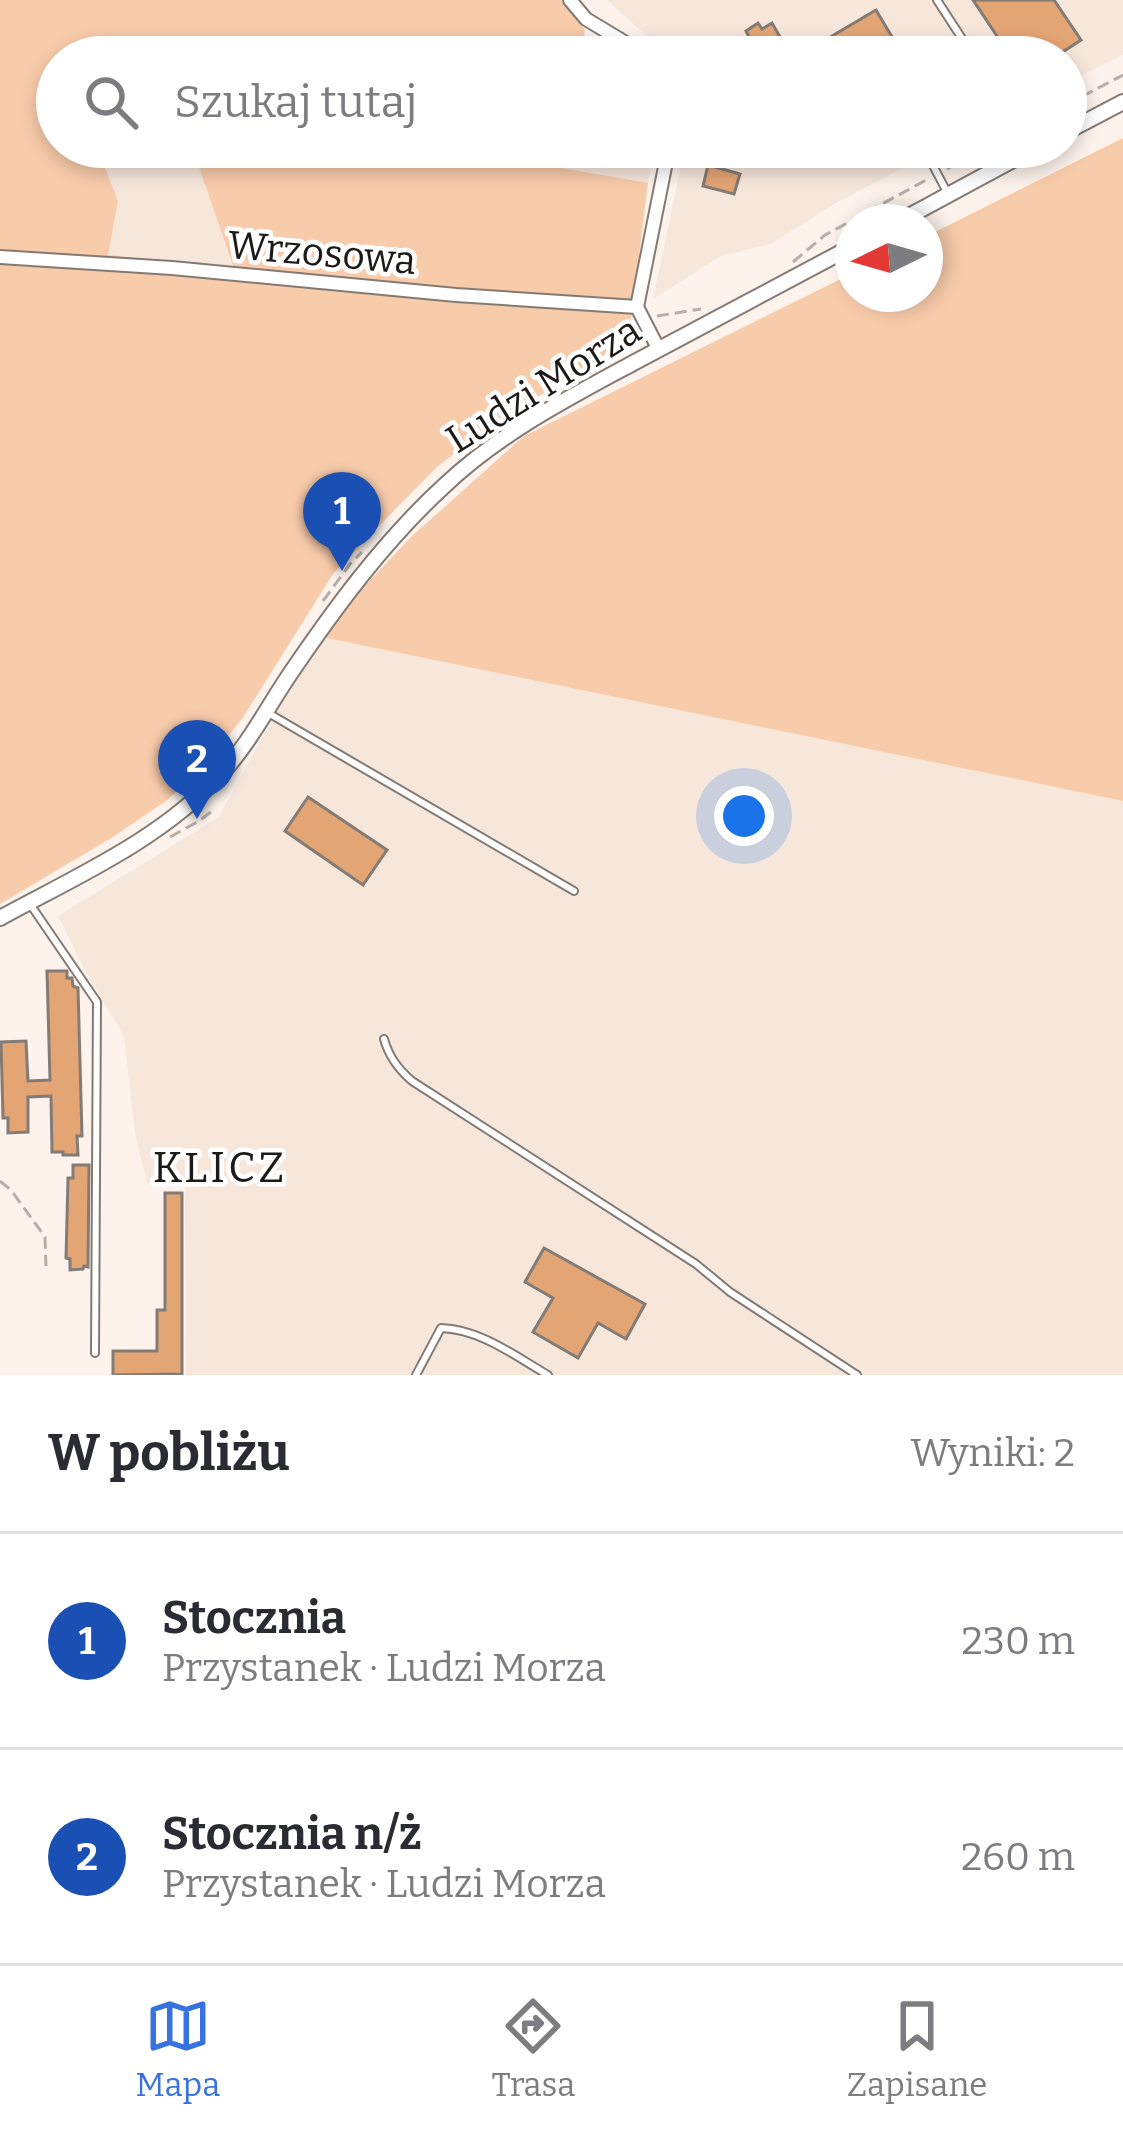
<!DOCTYPE html>
<html lang="pl">
<head>
<meta charset="utf-8">
<style>
  body { margin:0; font-family:Bitter,serif; background:#f2f2f3; color:#2b2b33 }
  .compass { position:absolute; left:835px; top:204px; width:108px; height:108px; border-radius:50%; background:#fff; box-shadow:0 6px 18px #0003; rotate:265deg }
  .you { position:absolute; left:744px; top:816px; width:42px; height:42px; margin:-30px; border:9px solid #fff; border-radius:50%; background:#1a73e8; box-shadow:0 0 0 18px #1a73e833 }
  .badge { display:grid; place-items:center; width:78px; height:78px; border-radius:50%; background:#3872e1; color:#fff; font-size:39px; font-weight:700 }
  .pin { position:absolute; translate:-50% -99px; filter:drop-shadow(0 3px 6px #0008) }
  .pin::after { content:''; position:absolute; top:63px; width:42px; height:36px; background:inherit; clip-path:polygon(0 0,100% 0,50% 100%) }
  .list { margin:0; padding:0; list-style:none }
  h2 { display:flex; justify-content:space-between; align-items:center; height:156px; margin:0; padding:0 48px; font-size:51px }
  h2 small { font-size:39px; font-weight:400; color:#7c7c81 }
  .list li { display:grid; grid-template-columns:78px 1fr auto; gap:36px; align-items:center; box-sizing:border-box; height:216px; padding:0 48px; border-top:3px solid #e1e1e2 }
  .list b { display:block; font-size:45px; white-space:nowrap }
  .list p { margin:0; font-size:39px; white-space:nowrap; color:#7c7c81 }
  .list em { font-size:39px; font-style:normal; color:#7c7c81 }
  .icon { flex:none; width:66px; height:66px; fill:none; stroke:currentColor; stroke-width:2; stroke-linecap:round; stroke-linejoin:round }
  .map { position:relative; flex:none; width:1123px; height:1375px; overflow:hidden }
  .search { position:absolute; background:#fff; box-shadow:0 6px 18px #0003; left:36px; right:36px; top:36px; height:132px; display:flex; align-items:center; gap:30px; box-sizing:border-box; padding:0 42px; border-radius:66px; color:#7c7c81; font-size:45px }
  .sheet { height:588px; background:#fff }
  nav { display:flex; justify-content:space-around; align-items:center; box-sizing:border-box; height:168px; border-top:3px solid #e1e1e2; background:#fff; font-size:33px; color:#7c7c81 }
  nav a { display:grid; justify-items:center; gap:6px }
  nav .on { color:#3872e1 }
  .map>svg:first-child { display:block }
</style>
</head>
<body>
<div class="map">
<svg width="1123" height="1375" viewBox="0 0 1123 1375">
  <rect width="100%" height="100%" fill="#fdf3ec"/>
  <g fill="#f7e7db">
    <polygon points="607,0 1123,0 1123,55 1066,83 1066,57 670,57"/>
    <polygon points="97,147 192,147 235,268 107,255 118,201"/>
    <polygon points="565,147 655,147 648,183 561,168"/>
    <polygon points="685,147 943,147 834,204 771,244 721,256 653,299"/>
    <polygon points="317,636 1123,801 1123,1375 186,1375 185,1185 147,1183 135,1134 124,1036 90,980 58,916 219,817"/>
  </g>
  <g fill="#f8cbaa">
    <polygon points="0,0 561,0 585,30 580,57 57,57 57,147 97,147 118,201 108,255 234,268 192,147 565,147 562,168 648,183 631,320 602,358 498,421 437,467 366,539 333,574 242,719 202,768 166,801 113,837 0,904"/>
    <polygon points="1123,138 1123,801 317,636 412,536 524,436 853,273 853,294 925,294 925,237"/>
  </g>
  <g fill="#e4a574" stroke="#837b75" stroke-width="3">
    <polygon points="973,0 1054,0 1081,40 1055,57 1011,57"/>
    <polygon points="876,10 904,57 844,57 832,36"/>
    <polygon points="758,23 762,29 772,23 780,37 750,55 742,41 749,37 746,31"/>
    <polygon points="124,147 180,147 180,148 132,166"/>
    <polygon points="578,147 626,147 622,166 576,157"/>
    <polygon points="708,165 740,174 734,194 703,186"/>
    <polygon points="308,797 387,850 363,885 285,831"/>
    <polygon points="47,971 67,971 67,978 72,978 73,986 78,988 82,1136 77,1136 78,1155 63,1155 63,1152 52,1152 51,1096 28,1097 28,1132 8,1133 8,1118 3,1118 1,1042 26,1041 28,1081 50,1080"/>
    <polygon points="73,1165 89,1165 88,1267 84,1266 83,1269 70,1270 70,1259 66,1258 68,1178 73,1178"/>
    <polygon points="165,1193 182,1193 182,1374 113,1375 113,1351 157,1351 157,1310 165,1310"/>
    <polygon points="544,1248 645,1304 626,1339 598,1323 578,1358 533,1332 553,1298 525,1282"/>
  </g>
  <g fill="none" stroke-linecap="round" stroke-linejoin="round">
    <g stroke="#837a74" stroke-width="10">
      <g id="service">
        <polyline points="937,0 974,57"/>
        <polyline points="929,147 928,156 947,192"/>
        <polyline points="270,714 574,891"/>
        <polyline points="30,904 97,1002 95,1353"/>
        <path d="M384,1039C389,1057 398,1069 412,1081L696,1264L730,1292L857,1375"/>
        <path d="M416,1375L441,1328C480,1329 515,1356 548,1375"/>
      </g>
    </g>
    <g stroke="#837a74" stroke-width="16">
      <g id="minor">
        <polyline points="570,0 586,19 649,57"/>
        <polyline points="0,257 172,268 456,295 637,307"/>
        <polyline points="659,350 637,307 669,147"/>
      </g>
    </g>
    <g stroke="#837a74" stroke-width="18">
      <g id="tertiary">
        <polyline points="1066,132 1123,102"/>
        <polyline points="898,222 1037,147"/>
        <path d="M0,918C77,876 160,840 221,774C248,745 266,710 288,677C334,609 384,541 444,486C500,433 568,398 635,362C708,323 780,285 853,246"/>
      </g>
    </g>
    <g stroke="#b6aea8" stroke-width="3" stroke-dasharray="12 6" stroke-linecap="butt">
      <polyline points="1066,105 1123,75"/>
      <polyline points="947,169 987,147"/>
      <polyline points="793,262 825,235 928,179"/>
      <polyline points="657,316 701,309"/>
      <polyline points="609,359 626,335 633,330"/>
      <polyline points="323,601 350,564 362,552"/>
      <polyline points="170,837 199,821 215,809"/>
      <polyline points="0,1181 11,1190 45,1237 46,1266"/>
    </g>
    <use href="#service" stroke="#fff" stroke-width="6"/>
    <use href="#minor" stroke="#fff" stroke-width="12"/>
    <use href="#tertiary" stroke="#fff" stroke-width="14"/>
  </g>
  <g text-anchor="middle" stroke-width="9" stroke-linejoin="round" paint-order="stroke">
    <g font-size="39" fill="#1d1917" stroke="#fff">
      <text transform="translate(322 252) rotate(5)" y="14">Wrzosowa</text>
      <text transform="translate(543 384) rotate(-32)" y="14">Ludzi Morza</text>
    </g>
    <g font-size="42" letter-spacing="3" fill="#1d1917" stroke="#fff">
      <text x="220" y="1182">KLICZ</text>
    </g>
  </g>
</svg>
<svg class="compass" viewBox="-18 -18 36 36"><path d="M0-13l5 13h-10z" fill="#e53935"/><path d="M0 13l5-13h-10z" fill="#7c7c81"/></svg>
<div class="you"></div>
<div class="pin badge" style="left:342px;top:571px;background:#1a4fb4">1</div>
<div class="pin badge" style="left:197px;top:819px;background:#1a4fb4">2</div>
<div class="search"><svg class="icon" aria-label="search" viewBox="0 0 24 24"><circle cx="10" cy="10" r="6"/><path d="M15 15l6 6"/></svg>Szukaj tutaj</div>
</div>
<section class="sheet">
<h2>W pobliżu<small>Wyniki: 2</small></h2>
<ul class="list">
<li><span class="badge" style="background:#1a4fb4">1</span><div><b>Stocznia</b><p>Przystanek · Ludzi Morza</p></div><em>230 m</em></li>
<li><span class="badge" style="background:#1a4fb4">2</span><div><b>Stocznia n/ż</b><p>Przystanek · Ludzi Morza</p></div><em>260 m</em></li>
</ul>
</section>
<nav>
<a class="on"><svg class="icon" aria-label="map" viewBox="0 0 24 24"><path d="M3 6l6-2 6 2 6-2v14l-6 2-6-2-6 2zM9 4v14M15 6v14"/></svg>Mapa</a>
<a><svg class="icon" aria-label="directions" viewBox="0 0 24 24"><path d="M12 3l9 9-9 9-9-9zM9 14v-3h6M13 9l2 2-2 2"/></svg>Trasa</a>
<a><svg class="icon" aria-label="saved" viewBox="0 0 24 24"><path d="M7 4h10v16l-5-4-5 4z"/></svg>Zapisane</a>
</nav>
</body>
</html>
